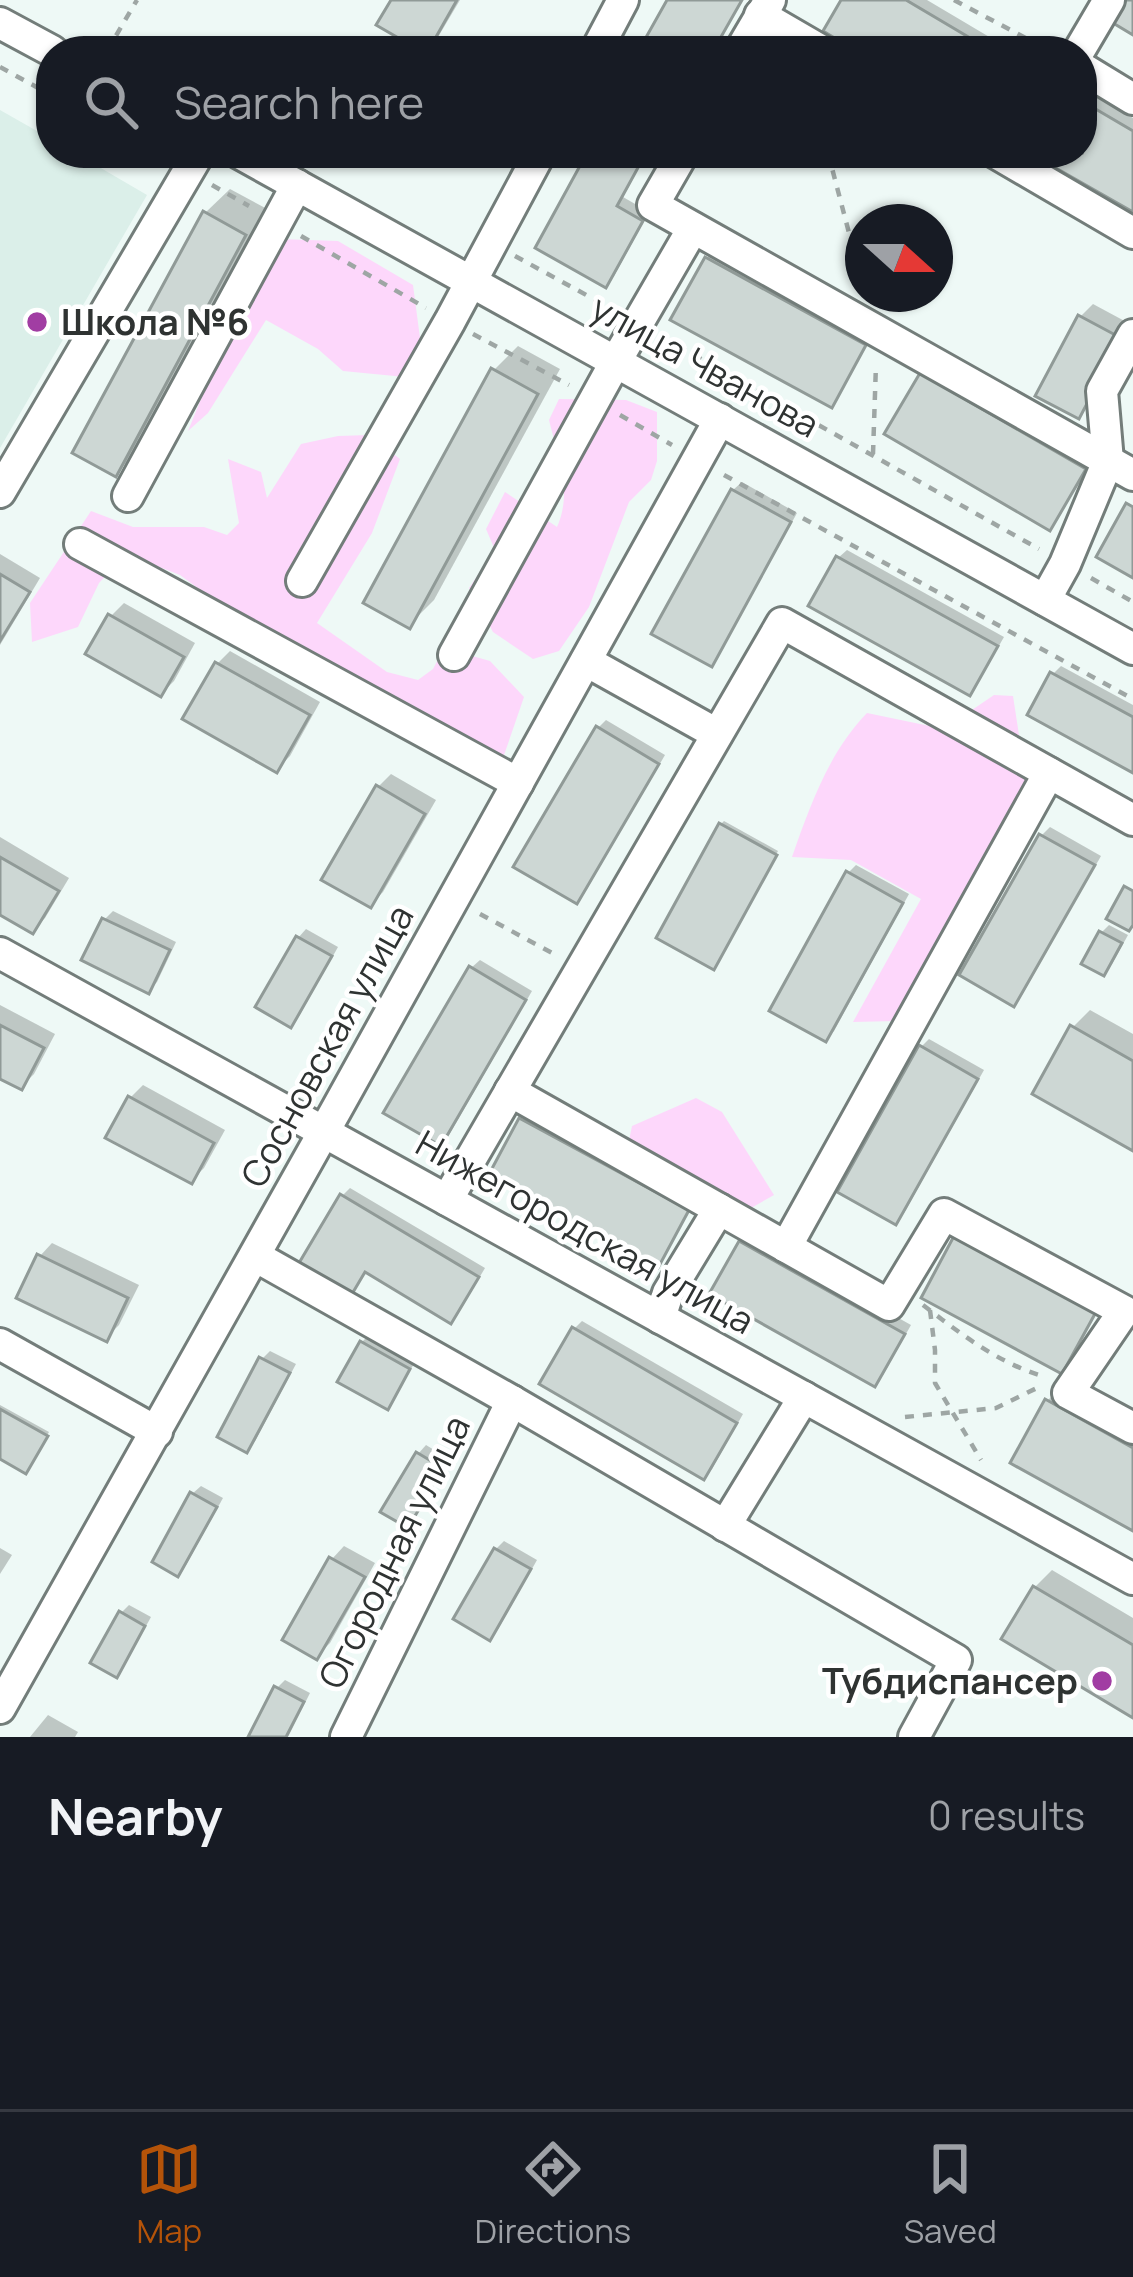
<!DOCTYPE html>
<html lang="en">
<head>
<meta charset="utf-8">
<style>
  body { margin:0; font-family:Manrope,sans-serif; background:#242831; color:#f1f3f6 }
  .compass { position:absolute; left:845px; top:204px; width:108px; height:108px; border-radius:50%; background:#171b24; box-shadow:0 3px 9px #0004; rotate:111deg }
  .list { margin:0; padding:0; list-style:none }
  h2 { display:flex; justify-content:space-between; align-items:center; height:156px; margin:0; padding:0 48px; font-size:51px }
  h2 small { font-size:39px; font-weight:400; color:#9ea1a6 }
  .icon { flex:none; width:66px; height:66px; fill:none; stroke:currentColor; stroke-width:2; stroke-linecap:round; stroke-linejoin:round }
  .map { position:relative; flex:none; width:1133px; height:1737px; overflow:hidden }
  .search { position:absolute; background:#171b24; box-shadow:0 3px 9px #0004; left:36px; right:36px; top:36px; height:132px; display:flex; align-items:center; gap:30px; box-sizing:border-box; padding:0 42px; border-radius:48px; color:#9ea1a6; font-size:45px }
  .sheet { height:372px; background:#171b24 }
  nav { display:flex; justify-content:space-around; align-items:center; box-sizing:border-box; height:168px; border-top:3px solid #363941; background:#171b24; font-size:33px; color:#9ea1a6 }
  nav a { display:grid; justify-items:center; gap:6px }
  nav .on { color:#b45309 }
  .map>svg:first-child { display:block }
</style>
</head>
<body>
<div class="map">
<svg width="1133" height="1737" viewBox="0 0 1133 1737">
  <rect width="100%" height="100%" fill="#eef9f6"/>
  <polygon fill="#dbefe9" points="0,110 51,139 51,153 75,153 147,195 0,448"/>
  <g fill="#fdd7fb">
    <polygon points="279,239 338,241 413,285 420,338 405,377 343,371 318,349 266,320 208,413 188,431 230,328"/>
    <path d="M559,399L626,400L657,412V461L651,480L629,502L589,607L559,651L533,659L493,632L469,588L495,550L486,529L505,492L557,527C573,491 558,457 549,420Z"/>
    <polygon points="369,435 400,459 372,533 317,623 387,672 418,680 433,669 444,648 490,661 524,697 502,761 240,619 180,575 126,554 99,583 78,627 32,642 30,603 91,511 133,527 204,527 227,535 239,523 228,459 261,472 267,498 301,444 338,436"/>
    <path d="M994,695L1013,696L1027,787L895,1021L853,1022L921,899L851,860L792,857C810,806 829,752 867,713L944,729Z"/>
    <polygon points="696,1098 722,1112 774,1195 721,1225 624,1165 632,1126"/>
  </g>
  <g fill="#0003">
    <polygon points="394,0 460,0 438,37 425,50"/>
    <polygon points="845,0 927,0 1013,51 862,51"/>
    <polygon points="1082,89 1133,118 1133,208 1037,154 1082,153"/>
    <polygon points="591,153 647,153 623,197 649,212 614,276 606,284"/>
    <polygon points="230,189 269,210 140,449 115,474 205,213"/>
    <polygon points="716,250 872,336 839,396 831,405 707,258"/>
    <polygon points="1093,304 1132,325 1091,402 1078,415 1080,317"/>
    <polygon points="518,346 560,369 434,600 409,625 494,370"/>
    <polygon points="931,366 1092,460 1058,519 1050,527 923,375"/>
    <polygon points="742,482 797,513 719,655 711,664 733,490"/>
    <polygon points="847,550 1004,637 977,684 969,692 838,558"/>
    <polygon points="0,554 40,578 0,645"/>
    <polygon points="124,603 195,643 174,681 161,694 111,616"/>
    <polygon points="230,651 320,702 290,756 277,769 217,664"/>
    <polygon points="1061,666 1133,705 1133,770 1053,674"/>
    <polygon points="606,720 665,755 585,892 577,901 598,728"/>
    <polygon points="391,774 436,800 383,892 370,905 378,787"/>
    <polygon points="724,821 778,851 717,963 721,824"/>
    <polygon points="1050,827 1101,856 1022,995 1014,1003 1041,836"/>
    <polygon points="0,837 69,878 45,918 33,930 0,911"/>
    <polygon points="856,865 909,894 834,1031 826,1039 848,873"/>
    <polygon points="113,911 176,942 157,982 149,990 105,919"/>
    <polygon points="1109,925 1128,935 1112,964 1103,972 1101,933"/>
    <polygon points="306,929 338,947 299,1016 290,1024 298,938"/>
    <polygon points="480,960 532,991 449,1135 440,1143 471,968"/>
    <polygon points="0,1005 55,1034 34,1074 21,1087 0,1075"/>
    <polygon points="1090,1010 1133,1034 1133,1148 1073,1027"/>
    <polygon points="929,1039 984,1070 904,1213 896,1221 921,1047"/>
    <polygon points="143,1085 225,1130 204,1168 191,1181 130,1098"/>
    <polygon points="530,1112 695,1201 665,1256 657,1264 522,1120"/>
    <polygon points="350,1188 485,1268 459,1312 451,1320 367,1269 342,1196"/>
    <polygon points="749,1234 911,1325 883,1375 875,1383 741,1242"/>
    <polygon points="52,1243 139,1285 119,1325 106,1338 40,1256"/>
    <polygon points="582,1321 743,1414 712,1469 703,1477 574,1329"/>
    <polygon points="370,1334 416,1360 395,1398 387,1406 362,1342"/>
    <polygon points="270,1351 296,1364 255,1441 247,1450 262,1359"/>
    <polygon points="1055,1393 1133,1436 1133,1527 1047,1401"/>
    <polygon points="0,1405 49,1432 29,1467 0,1456"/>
    <polygon points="426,1445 449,1459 416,1516 407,1524 418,1454"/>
    <polygon points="201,1486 223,1498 186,1565 178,1573 192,1494"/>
    <polygon points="504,1541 537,1560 498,1629 490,1637 496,1549"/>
    <polygon points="344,1546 375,1563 330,1643 317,1656 332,1559"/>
    <polygon points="0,1548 12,1555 0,1574"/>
    <polygon points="1052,1570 1133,1618 1133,1714 1035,1587"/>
    <polygon points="129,1605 151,1617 124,1666 116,1674 121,1613"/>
    <polygon points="285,1680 310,1693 288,1737 251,1737 277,1688"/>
    <polygon points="48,1715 78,1732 75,1737 30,1737"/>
  </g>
  <g fill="#cdd7d4" stroke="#909a97" stroke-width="3">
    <polygon points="391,0 457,0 428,51 421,51 376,25"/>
    <polygon points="667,0 742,0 713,51 646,51 640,48"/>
    <polygon points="841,0 906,0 992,51 856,51 823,31"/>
    <polygon points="1120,0 1133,0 1133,35 1108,20"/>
    <polygon points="1082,101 1133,131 1133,212 1033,155 1082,153"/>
    <polygon points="587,153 646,153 617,206 643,221 606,288 535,248"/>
    <polygon points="203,211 246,235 116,477 72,453"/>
    <polygon points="705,257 866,345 832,408 670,320"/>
    <polygon points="1078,315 1121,338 1079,419 1035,396"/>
    <polygon points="491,368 538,394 410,629 363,603"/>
    <polygon points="920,373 1086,469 1050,531 884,434"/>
    <polygon points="731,489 791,522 712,667 651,634"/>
    <polygon points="1126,503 1133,507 1133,578 1096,557"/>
    <polygon points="836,556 998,646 970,696 808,606"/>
    <polygon points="0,574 30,592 0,641"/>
    <polygon points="108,614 184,657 161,697 85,654"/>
    <polygon points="215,662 310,715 277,773 182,719"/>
    <polygon points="1050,672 1133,717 1133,773 1027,715"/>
    <polygon points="596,726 659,764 577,904 513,867"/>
    <polygon points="376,785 425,814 371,908 321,880"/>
    <polygon points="719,823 777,855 714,970 656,938"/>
    <polygon points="1039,834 1095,865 1014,1007 959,975"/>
    <polygon points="0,857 59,891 33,934 0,915"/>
    <polygon points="846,871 903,903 826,1042 769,1011"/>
    <polygon points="1124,886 1133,891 1133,925 1129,931 1106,919"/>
    <polygon points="102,918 170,950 149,994 81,960"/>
    <polygon points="1099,931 1122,943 1104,976 1081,964"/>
    <polygon points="296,936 332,956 291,1028 255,1007"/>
    <polygon points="469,966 526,1000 441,1146 383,1113"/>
    <polygon points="0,1025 44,1048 22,1090 0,1079"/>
    <polygon points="1070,1025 1133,1061 1133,1151 1032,1094"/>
    <polygon points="919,1045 978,1079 896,1225 837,1192"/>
    <polygon points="128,1096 214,1143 192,1184 105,1138"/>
    <polygon points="519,1118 689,1210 658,1268 488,1176"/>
    <polygon points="340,1194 479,1277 451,1324 365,1272 352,1294 299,1263"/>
    <polygon points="954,1236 1096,1312 1062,1374 921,1298"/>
    <polygon points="739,1241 905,1334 875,1387 709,1294"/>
    <polygon points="37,1254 128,1298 107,1342 16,1298"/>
    <polygon points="572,1327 737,1423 704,1480 539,1384"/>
    <polygon points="360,1341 410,1369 388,1410 337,1382"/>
    <polygon points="259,1357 290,1373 247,1453 217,1437"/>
    <polygon points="1045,1399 1133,1448 1133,1531 1010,1463"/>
    <polygon points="0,1409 48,1436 26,1474 0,1459"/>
    <polygon points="416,1452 443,1468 408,1528 380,1512"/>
    <polygon points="190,1492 217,1507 178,1577 152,1562"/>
    <polygon points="494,1548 531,1569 490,1641 453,1619"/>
    <polygon points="329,1557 365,1577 317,1660 282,1640"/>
    <polygon points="1033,1586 1133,1645 1133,1718 1001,1639"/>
    <polygon points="119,1611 145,1626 117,1678 90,1663"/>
    <polygon points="274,1686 304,1702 286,1737 248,1737"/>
  </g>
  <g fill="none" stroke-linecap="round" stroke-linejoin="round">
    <g stroke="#737d7a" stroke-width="36">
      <g id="minor">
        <polyline points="760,15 822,51"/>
        <polyline points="0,23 52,51"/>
        <polyline points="596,51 623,0"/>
        <polyline points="740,51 770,0"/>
        <polyline points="1079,51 1109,0"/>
        <polyline points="1082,68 1133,99"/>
        <polyline points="239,153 1133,649"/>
        <polyline points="683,153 653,205 1133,475"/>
        <polyline points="996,153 1133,233"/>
        <polyline points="0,492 199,153"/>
        <polyline points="128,496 297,185"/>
        <polyline points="80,544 518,783"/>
        <polyline points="302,581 450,321 540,153"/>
        <polyline points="1045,600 1065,564 1108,461 1102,391 1133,335"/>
        <polyline points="454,655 616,361 693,228"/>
        <polyline points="586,661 717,734"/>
        <polyline points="0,953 1133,1579"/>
        <polyline points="510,1091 889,1305 944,1214 1124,1311 1068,1393 1133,1428"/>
        <polyline points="447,1200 782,623 1133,820"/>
        <polyline points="786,1247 1049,773"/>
        <polyline points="255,1256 512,1401 956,1660 914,1737"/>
        <polyline points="660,1318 668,1293 719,1209"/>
        <polyline points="0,1344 157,1432"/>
        <polyline points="725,1526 804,1397"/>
        <polyline points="0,1708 335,1112 720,419"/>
        <polyline points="346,1737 512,1401"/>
      </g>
    </g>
    <g stroke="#9ea6a4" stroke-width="4.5" stroke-dasharray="9 9" stroke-linecap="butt">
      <polyline points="954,0 1050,51"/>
      <polyline points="107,51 137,0"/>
      <polyline points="0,67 51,95"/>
      <polyline points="828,153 863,286"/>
      <polyline points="212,185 249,206"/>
      <polyline points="301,236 426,308"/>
      <polyline points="515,256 610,308"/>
      <polyline points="473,334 569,385"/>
      <polyline points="662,337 1039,549"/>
      <polyline points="620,415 672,445"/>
      <polyline points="873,454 876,364"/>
      <polyline points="724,475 1133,699"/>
      <polyline points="1091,578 1133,602"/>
      <polyline points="480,914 554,954"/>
      <path d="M923,1305C961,1334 999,1364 1046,1377"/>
      <polyline points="930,1310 935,1350 935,1383 981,1460"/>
      <polyline points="905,1417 996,1408 1039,1387"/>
    </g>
    <use href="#minor" stroke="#fff" stroke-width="30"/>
  </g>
  <g fill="#a13da3" stroke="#fff" stroke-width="4.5">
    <circle cx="37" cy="322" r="12"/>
    <circle cx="1102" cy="1681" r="12"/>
  </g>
  <g text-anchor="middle" stroke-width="9" stroke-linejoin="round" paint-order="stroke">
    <g font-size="36" font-weight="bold" fill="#2f3332" stroke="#fff" text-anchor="start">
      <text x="61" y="335">Школа №6</text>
      <text x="1078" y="1694" text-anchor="end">Тубдиспансер</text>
    </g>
    <g font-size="36" fill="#2f3332" stroke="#fff">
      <text transform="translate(705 366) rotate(29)" y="13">улица Чванова</text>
      <text transform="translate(327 1046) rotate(-61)" y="13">Сосновская улица</text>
      <text transform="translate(585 1232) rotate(29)" y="13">Нижегородская улица</text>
      <text transform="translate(394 1552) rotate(-64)" y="13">Огородная улица</text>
    </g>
  </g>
</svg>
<svg class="compass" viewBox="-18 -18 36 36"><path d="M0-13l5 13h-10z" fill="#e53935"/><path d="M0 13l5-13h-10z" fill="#9ea1a6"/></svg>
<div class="search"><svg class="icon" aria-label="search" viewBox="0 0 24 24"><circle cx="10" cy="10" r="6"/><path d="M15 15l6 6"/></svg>Search here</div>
</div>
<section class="sheet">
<h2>Nearby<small>0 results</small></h2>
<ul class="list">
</ul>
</section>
<nav>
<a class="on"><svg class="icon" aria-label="map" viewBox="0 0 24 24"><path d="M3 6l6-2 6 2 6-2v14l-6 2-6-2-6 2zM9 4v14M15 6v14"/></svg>Map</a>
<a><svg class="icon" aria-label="directions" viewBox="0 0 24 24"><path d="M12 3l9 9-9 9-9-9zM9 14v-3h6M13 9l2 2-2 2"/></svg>Directions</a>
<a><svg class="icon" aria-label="saved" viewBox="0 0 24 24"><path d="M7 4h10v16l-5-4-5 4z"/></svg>Saved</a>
</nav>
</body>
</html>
